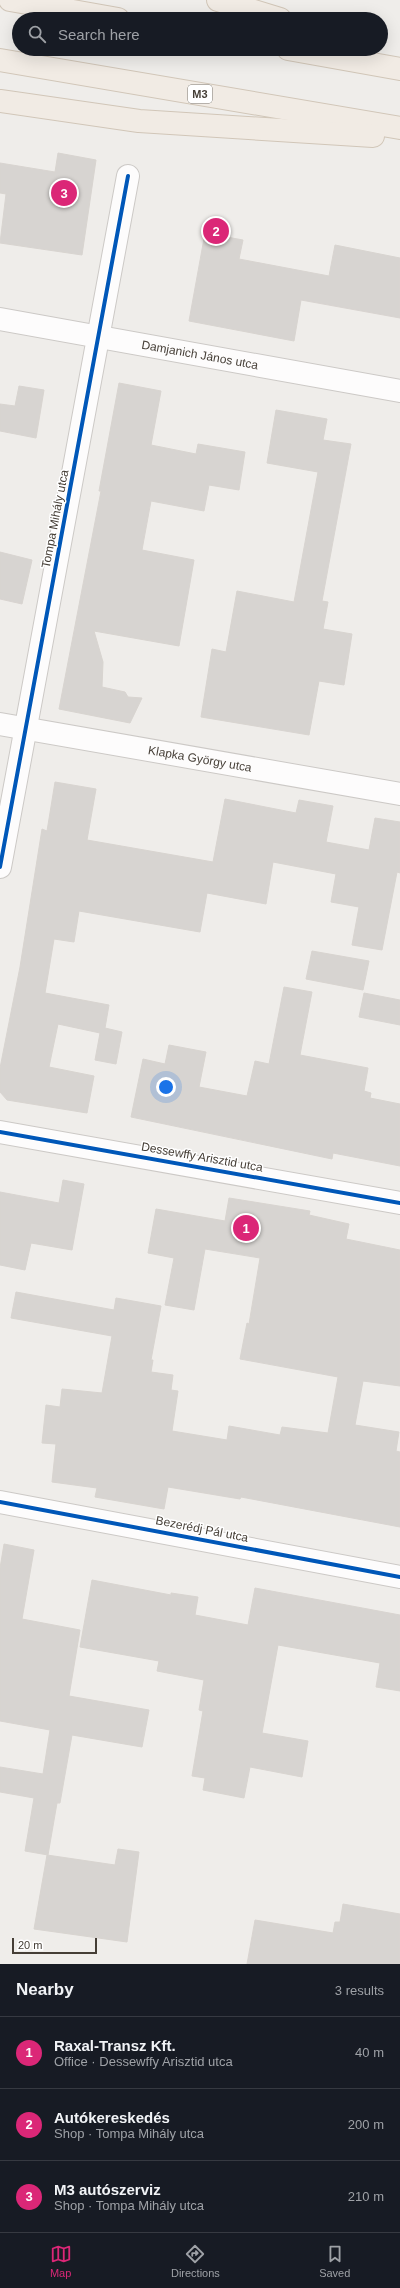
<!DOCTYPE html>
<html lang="en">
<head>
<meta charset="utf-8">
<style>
  body { margin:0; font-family:Arial,sans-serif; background:#20242c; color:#f1f3f6 }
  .scale { position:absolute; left:12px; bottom:10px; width:85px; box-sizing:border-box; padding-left:4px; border:2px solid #453e36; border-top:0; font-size:11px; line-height:14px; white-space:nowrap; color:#453e36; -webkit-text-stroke:3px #fff; paint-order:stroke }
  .you { position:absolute; left:166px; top:1087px; width:14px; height:14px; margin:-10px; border:3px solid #fff; border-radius:50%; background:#1a73e8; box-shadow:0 0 0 6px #1a73e833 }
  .badge { display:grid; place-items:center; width:26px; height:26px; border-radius:50%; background:#db2777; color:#fff; font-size:13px; font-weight:700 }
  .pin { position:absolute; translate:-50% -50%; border:2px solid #fff; box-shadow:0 1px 4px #0006 }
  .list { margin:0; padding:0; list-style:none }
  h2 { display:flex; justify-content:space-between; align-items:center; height:52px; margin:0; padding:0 16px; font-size:17px }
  h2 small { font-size:13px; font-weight:400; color:#9ea1a6 }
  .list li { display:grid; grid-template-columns:26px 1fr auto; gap:12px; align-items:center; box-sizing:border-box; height:72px; padding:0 16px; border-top:1px solid #363941 }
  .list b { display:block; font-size:15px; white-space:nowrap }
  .list p { margin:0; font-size:13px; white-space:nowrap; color:#9ea1a6 }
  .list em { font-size:13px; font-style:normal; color:#9ea1a6 }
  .icon { flex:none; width:22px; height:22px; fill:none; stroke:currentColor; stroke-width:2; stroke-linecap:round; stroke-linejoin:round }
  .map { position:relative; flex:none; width:400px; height:1964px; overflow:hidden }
  .search { position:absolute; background:#171b24; box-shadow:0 4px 16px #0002; left:12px; right:12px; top:12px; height:44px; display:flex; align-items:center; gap:10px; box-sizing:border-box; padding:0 14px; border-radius:22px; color:#9ea1a6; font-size:15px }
  .sheet { height:268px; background:#171b24 }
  nav { display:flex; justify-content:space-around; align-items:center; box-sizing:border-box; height:56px; border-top:1px solid #363941; background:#171b24; font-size:11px; color:#9ea1a6 }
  nav a { display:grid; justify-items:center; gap:2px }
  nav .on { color:#db2777 }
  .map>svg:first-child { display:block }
</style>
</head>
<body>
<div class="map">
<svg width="400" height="1964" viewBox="0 0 400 1964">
  <rect width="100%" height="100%" fill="#efedea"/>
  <g fill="#d7d4d1" stroke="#d8d4d0">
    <polygon points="58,153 96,160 82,255 0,243 6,194 0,193 0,163 55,172"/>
    <polygon points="205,233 243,240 239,259 329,276 335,245 400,258 400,318 301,300 294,341 189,321"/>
    <polygon points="119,383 161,391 151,445 196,454 198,444 245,452 239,490 209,485 204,511 151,501 142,550 194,560 179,646 94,631 103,662 102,687 125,692 128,697 142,698 130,723 59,709 101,491 99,491"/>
    <polygon points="19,386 44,390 36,438 0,431 0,404 15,406"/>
    <polygon points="276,410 327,419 323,440 351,444 322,601 328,602 323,629 352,634 344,685 319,681 309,735 201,717 212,649 226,652 237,591 294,602 318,472 267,463"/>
    <polygon points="0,552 32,560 22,604 0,599"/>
    <polygon points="55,782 96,789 87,840 213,862 225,799 296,813 299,800 333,806 326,842 369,850 375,818 400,822 400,873 397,872 382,950 352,945 359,907 331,902 336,874 273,862 266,904 207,893 200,932 79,911 74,942 54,939 45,993 109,1005 105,1028 122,1032 116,1064 95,1060 100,1033 58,1024 49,1067 94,1076 87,1113 7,1100 0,1092 0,1068 20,967 42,829 47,831"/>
    <polygon points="312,951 369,961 363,990 306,979"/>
    <polygon points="284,987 312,992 300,1055 368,1068 364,1091 371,1093 370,1098 400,1104 400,1166 333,1153 332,1159 131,1117 143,1059 165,1064 169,1045 206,1052 199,1087 247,1096 255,1061 269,1064"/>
    <polygon points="364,993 400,1000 400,1025 359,1017"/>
    <polygon points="63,1180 84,1184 72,1250 31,1243 25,1270 0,1265 0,1192 59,1203"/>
    <polygon points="229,1198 310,1211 309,1215 349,1224 346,1239 400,1250 400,1386 363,1381 355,1425 399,1432 396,1451 400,1452 400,1527 241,1497 240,1499 168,1487 164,1509 95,1497 97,1488 52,1482 56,1444 42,1443 46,1405 60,1407 62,1389 102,1393 112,1336 11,1318 16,1292 114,1310 116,1298 161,1306 151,1360 153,1360 151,1372 173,1375 171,1390 178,1391 172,1431 227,1440 229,1426 280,1435 282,1427 328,1433 338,1377 240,1359 247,1323 249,1324 260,1258 205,1249 194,1310 165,1305 174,1258 148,1253 156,1209 225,1221"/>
    <polygon points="4,1544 34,1550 22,1619 80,1630 69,1696 149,1710 142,1747 72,1735 60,1803 57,1803 48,1855 25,1851 34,1798 0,1792 0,1767 43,1774 50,1730 0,1721 0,1568"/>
    <polygon points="92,1580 171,1595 171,1593 198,1597 195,1615 248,1625 255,1588 400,1615 400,1691 376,1687 380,1663 278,1645 262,1733 308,1741 302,1777 250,1767 244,1798 203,1790 205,1778 192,1776 203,1711 199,1710 204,1680 157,1671 159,1661 80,1647"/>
    <polygon points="118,1849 139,1852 127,1942 34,1929 47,1855 115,1865"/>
    <polygon points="343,1904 400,1914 400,1964 247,1964 255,1920 333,1933 335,1922 340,1922"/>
  </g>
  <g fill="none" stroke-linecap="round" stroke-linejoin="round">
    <g stroke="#ccc9c6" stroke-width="24">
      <g id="street">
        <path id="s1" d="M0,319L400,391"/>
        <path id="s2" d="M0,724L400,794"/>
        <polyline points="0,867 128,176"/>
        <polyline points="0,1132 400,1203"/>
        <polyline points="0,1502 400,1577"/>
      </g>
    </g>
    <g stroke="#d1c6b8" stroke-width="24">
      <g id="primary">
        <polyline points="10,0 118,19"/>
        <polyline points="218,0 280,19"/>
        <polyline points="288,49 400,69"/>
        <polyline points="0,60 400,128"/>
        <polyline points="0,101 139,121 373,136"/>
      </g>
    </g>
    <use href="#street" stroke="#fdfcfc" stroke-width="22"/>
    <use href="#primary" stroke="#f1ebe4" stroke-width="22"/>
    <g stroke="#fff" stroke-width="6">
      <g id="cycleway">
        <polyline points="0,867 128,176"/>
        <polyline points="0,1132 400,1203"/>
        <polyline points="0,1502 400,1577"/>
      </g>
    </g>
    <use href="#cycleway" stroke="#0057b8" stroke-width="4"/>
  </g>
  <g text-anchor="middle" stroke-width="3" stroke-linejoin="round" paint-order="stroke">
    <rect fill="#fff" stroke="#7d7872" stroke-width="1" x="188" y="85" width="24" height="18" rx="3"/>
    <g font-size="11" font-weight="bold" fill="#453e36">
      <text x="200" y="98">M3</text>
    </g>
    <g font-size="12" fill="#453e36" stroke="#fff">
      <text dy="4" stroke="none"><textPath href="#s1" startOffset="203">Damjanich János utca</textPath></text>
      <text transform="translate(55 519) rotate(-79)" y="4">Tompa Mihály utca</text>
      <text dy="4" stroke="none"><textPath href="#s2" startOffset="203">Klapka György utca</textPath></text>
      <text transform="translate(202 1157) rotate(10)" y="4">Dessewffy Arisztid utca</text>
      <text transform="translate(202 1529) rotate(11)" y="4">Bezerédj Pál utca</text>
    </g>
  </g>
</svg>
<div class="scale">20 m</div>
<div class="you"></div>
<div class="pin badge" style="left:246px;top:1228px">1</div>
<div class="pin badge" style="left:216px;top:231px">2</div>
<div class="pin badge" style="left:64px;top:193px">3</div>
<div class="search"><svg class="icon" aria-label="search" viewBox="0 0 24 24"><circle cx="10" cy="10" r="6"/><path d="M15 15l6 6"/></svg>Search here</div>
</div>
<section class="sheet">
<h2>Nearby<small>3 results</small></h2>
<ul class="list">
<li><span class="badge">1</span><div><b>Raxal-Transz Kft.</b><p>Office · Dessewffy Arisztid utca</p></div><em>40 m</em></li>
<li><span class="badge">2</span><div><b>Autókereskedés</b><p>Shop · Tompa Mihály utca</p></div><em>200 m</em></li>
<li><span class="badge">3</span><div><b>M3 autószerviz</b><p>Shop · Tompa Mihály utca</p></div><em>210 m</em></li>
</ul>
</section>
<nav>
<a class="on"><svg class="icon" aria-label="map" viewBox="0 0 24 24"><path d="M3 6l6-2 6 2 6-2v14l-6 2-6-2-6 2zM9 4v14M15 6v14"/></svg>Map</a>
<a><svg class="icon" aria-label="directions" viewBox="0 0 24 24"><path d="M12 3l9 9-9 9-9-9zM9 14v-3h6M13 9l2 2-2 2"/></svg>Directions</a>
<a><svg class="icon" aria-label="saved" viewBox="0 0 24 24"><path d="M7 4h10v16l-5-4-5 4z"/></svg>Saved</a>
</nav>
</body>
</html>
